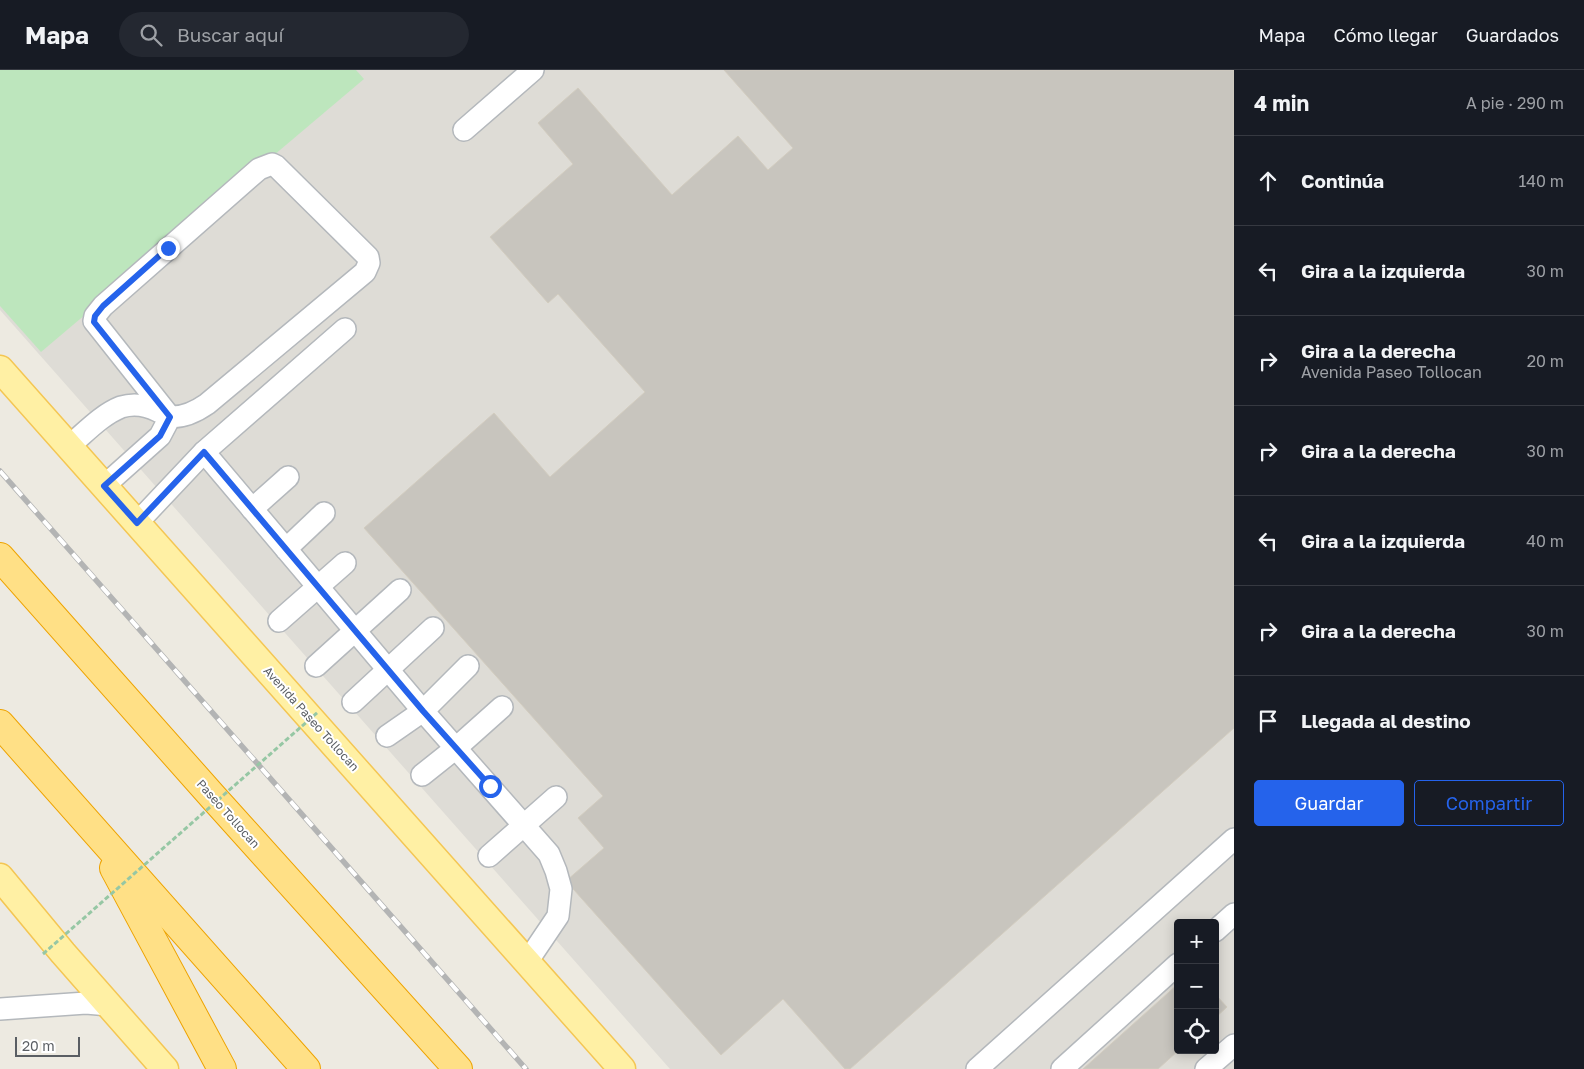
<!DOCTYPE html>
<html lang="es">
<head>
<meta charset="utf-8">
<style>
  body { margin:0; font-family:"Golos Text",sans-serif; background:#242831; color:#f1f3f6 }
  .controls { position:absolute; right:15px; bottom:15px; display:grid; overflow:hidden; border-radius:5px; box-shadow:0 2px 12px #0003 }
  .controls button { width:45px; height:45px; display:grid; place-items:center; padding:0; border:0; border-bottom:1px solid #363941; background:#171b24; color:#f1f3f6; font:25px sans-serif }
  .scale { position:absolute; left:15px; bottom:12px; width:65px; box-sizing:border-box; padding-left:5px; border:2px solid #5a5e63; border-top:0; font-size:14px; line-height:18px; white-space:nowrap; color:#5a5e63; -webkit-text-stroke:4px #fff; paint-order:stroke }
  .stop { position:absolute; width:15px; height:15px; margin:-11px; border:4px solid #2563eb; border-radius:50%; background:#fff }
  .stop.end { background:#2563eb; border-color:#fff; box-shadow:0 1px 5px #0008 }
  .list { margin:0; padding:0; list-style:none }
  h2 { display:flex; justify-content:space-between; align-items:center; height:65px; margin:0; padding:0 20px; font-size:21px }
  h2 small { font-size:16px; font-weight:400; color:#9ea1a6 }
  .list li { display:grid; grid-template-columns:32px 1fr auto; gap:15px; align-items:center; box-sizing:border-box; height:90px; padding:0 20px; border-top:1px solid #363941 }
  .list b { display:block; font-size:19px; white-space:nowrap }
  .list p { margin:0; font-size:16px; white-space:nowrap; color:#9ea1a6 }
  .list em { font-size:16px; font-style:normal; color:#9ea1a6 }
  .actions { display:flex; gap:10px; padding:15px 20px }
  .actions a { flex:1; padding:11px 0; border:1px solid #2563eb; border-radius:5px; text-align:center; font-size:18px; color:#2563eb }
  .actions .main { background:#2563eb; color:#fff }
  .icon { flex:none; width:28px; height:28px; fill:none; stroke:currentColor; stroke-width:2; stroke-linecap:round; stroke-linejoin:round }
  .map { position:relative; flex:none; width:1234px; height:999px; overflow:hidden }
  header { display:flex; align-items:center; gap:30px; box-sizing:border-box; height:70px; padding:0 25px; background:#171b24; border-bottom:1px solid #363941 }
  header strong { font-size:24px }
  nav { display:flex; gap:28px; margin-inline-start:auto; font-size:18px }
  .search { width:350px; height:45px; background:#242831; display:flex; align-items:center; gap:12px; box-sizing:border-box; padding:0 18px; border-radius:28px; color:#9ea1a6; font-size:19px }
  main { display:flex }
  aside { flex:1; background:#171b24 }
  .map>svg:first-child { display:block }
</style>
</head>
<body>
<header>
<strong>Mapa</strong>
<div class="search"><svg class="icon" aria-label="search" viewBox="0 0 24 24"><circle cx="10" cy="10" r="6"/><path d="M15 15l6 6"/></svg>Buscar aquí</div>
<nav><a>Mapa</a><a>Cómo llegar</a><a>Guardados</a></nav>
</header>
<main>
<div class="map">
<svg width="1234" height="999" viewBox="0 0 1234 999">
  <rect width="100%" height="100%" fill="#edeae1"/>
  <path fill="#dedcd6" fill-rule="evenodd" d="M0,0H1234V999H670L0,240ZM1178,853H1215V980H1178Z"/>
  <polygon fill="#bde6bd" points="0,0 356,0 364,9 41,282 0,236"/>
  <g fill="#c8c5be" stroke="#d2ccbf">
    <polygon points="724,0 1234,0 1234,658 850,999 845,999 783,929 721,985 566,811 604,778 578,748 603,726 364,458 494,343 550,407 645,322 558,224 548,233 490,167 573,94 538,53 578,18 672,125 738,66 768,100 793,78"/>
    <polygon points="1178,914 1178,980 1179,980 1158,999 1083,999"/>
    <polygon points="1215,924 1227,937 1215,948"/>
  </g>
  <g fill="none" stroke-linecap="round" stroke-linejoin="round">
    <g stroke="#b4b8bc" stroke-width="24">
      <g id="minor">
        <polyline points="464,60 533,0"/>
        <path d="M69,376C85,363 101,345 121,337C134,333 146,335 158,341C162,343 167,346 172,347C185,347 197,341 207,334L365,202L369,193L368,187L276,96L272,94L259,99L103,236L95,246L94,251L170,347L160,366L104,416"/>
        <polyline points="204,382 423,641 549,784 556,801 561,819 558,846 527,892"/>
        <polyline points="252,439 288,407"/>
        <polyline points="137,453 204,382 345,259"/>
        <polyline points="286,479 324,443"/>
        <polyline points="279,551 345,493"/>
        <polyline points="316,596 400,520"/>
        <polyline points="353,632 433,558"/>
        <polyline points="387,666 423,641 468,596"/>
        <polyline points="422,705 456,678 502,637"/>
        <polyline points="489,786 556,727"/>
        <polyline points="1215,861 1234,844"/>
        <polyline points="0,939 86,933 109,935"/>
        <polyline points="977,999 1234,769"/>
        <polyline points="1062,999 1178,894"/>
        <polyline points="1206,999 1234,975"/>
      </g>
    </g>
    <g stroke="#f4c653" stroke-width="29">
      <g id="major">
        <polyline points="0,299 622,999"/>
        <polyline points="0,807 63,883 165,999"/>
      </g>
    </g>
    <g stroke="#eea300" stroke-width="30">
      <g id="highway">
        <polyline points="0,487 213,727 458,999"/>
        <polyline points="0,654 306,999"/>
        <polyline points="114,798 222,999"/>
      </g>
    </g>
    <use href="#minor" stroke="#fff" stroke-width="21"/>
    <use href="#major" stroke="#fff0a4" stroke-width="26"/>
    <use href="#highway" stroke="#ffe086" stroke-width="28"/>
    <g stroke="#b3b4b4" stroke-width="5.5">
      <polyline id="rail" points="0,401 526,999"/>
    </g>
    <use href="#rail" stroke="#fff" stroke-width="4" stroke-dasharray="11" stroke-linecap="butt"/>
    <polyline stroke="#96c7a4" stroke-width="3" stroke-dasharray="5 2.5" stroke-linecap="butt" points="43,884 318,642"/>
  </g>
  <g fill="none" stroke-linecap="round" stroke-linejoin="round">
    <polyline stroke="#2563eb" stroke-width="6" points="168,178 103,236 95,246 94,252 170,347 160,366 104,416 137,453 204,382 423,641 490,716"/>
  </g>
  <g text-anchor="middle" stroke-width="4" stroke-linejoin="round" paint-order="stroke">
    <g font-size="12" fill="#5a5e63" stroke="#fff">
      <text transform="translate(311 649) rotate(48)" y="4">Avenida Paseo Tollocan</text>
      <text transform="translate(228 744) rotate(48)" y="4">Paseo Tollocan</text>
    </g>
  </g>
</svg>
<div class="controls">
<button>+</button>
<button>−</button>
<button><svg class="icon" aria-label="locate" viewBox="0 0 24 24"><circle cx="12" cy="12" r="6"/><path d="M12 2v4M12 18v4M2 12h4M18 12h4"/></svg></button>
</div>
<div class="scale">20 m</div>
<div class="stop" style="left:490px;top:716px"></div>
<div class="stop end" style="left:168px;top:178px"></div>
</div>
<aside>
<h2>4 min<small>A pie · 290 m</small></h2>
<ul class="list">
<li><svg class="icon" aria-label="ahead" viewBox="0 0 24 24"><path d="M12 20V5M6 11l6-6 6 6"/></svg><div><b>Continúa</b></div><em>140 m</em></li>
<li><svg class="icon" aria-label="left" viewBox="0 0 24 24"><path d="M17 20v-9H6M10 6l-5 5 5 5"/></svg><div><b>Gira a la izquierda</b></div><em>30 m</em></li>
<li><svg class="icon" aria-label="right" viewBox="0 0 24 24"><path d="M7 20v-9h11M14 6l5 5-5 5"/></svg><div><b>Gira a la derecha</b><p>Avenida Paseo Tollocan</p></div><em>20 m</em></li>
<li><svg class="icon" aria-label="right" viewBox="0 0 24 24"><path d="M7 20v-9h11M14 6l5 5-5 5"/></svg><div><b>Gira a la derecha</b></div><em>30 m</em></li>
<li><svg class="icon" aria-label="left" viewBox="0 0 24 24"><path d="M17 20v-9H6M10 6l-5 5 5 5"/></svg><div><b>Gira a la izquierda</b></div><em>40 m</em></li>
<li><svg class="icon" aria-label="right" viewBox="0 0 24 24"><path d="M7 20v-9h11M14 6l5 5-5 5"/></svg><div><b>Gira a la derecha</b></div><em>30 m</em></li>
<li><svg class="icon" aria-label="arrive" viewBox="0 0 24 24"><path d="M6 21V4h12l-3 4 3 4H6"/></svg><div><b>Llegada al destino</b></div></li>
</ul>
<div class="actions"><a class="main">Guardar</a><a>Compartir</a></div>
</aside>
</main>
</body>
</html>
